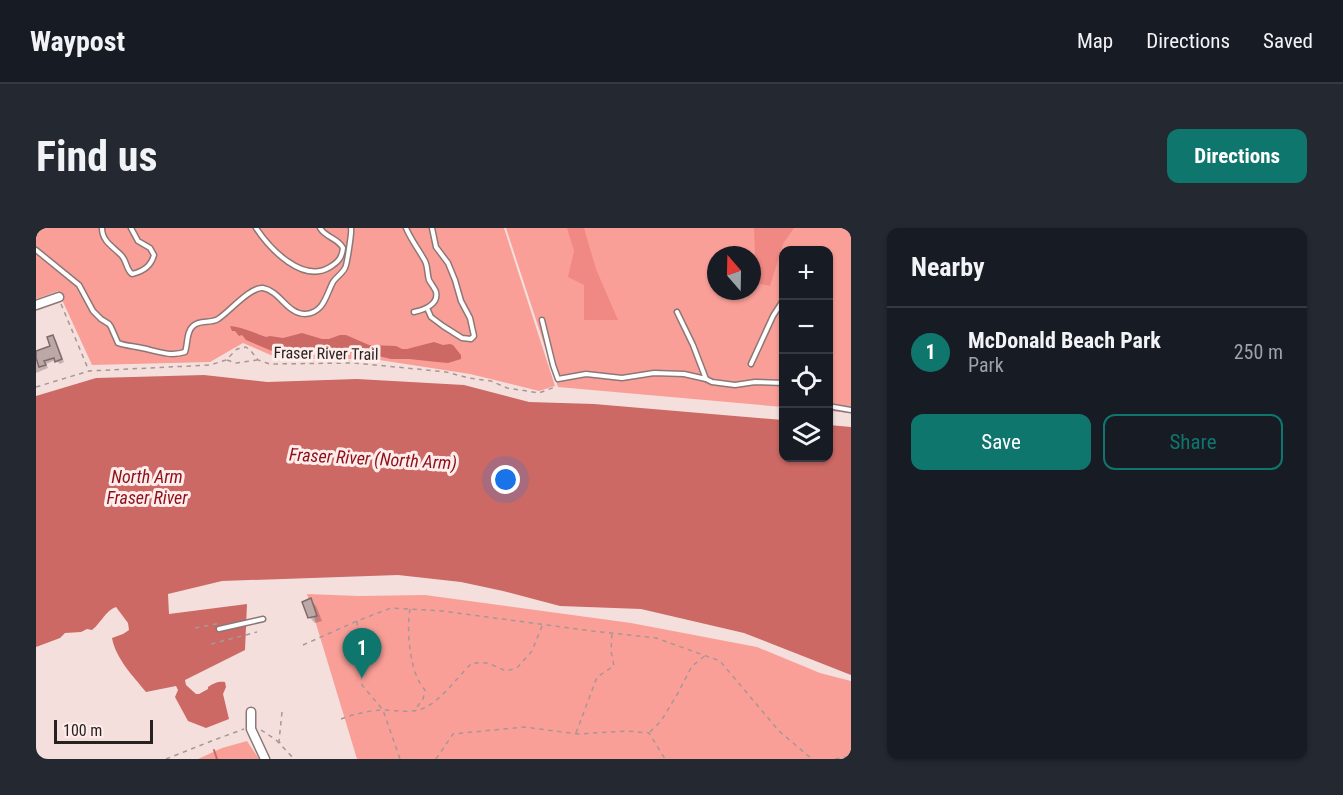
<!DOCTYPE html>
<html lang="en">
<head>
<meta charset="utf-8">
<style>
  body { margin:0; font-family:"Roboto Condensed",sans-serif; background:#242831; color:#f1f3f6 }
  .controls { position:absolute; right:18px; top:18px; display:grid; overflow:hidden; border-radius:12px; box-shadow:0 2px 4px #0004 }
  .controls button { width:54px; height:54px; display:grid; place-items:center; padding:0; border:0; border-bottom:2px solid #363941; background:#171b24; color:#f1f3f6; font:30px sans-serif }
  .compass { position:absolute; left:671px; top:18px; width:54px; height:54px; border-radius:50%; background:#171b24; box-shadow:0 2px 4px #0004; rotate:340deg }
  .scale { position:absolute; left:18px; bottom:15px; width:99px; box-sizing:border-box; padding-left:6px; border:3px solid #292120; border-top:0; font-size:16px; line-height:21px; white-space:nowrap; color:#292120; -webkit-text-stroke:4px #feedeb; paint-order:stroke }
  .you { position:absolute; left:470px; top:252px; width:21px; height:21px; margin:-15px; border:4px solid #fff; border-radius:50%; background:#1a73e8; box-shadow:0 0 0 9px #1a73e833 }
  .badge { display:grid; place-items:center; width:39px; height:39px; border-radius:50%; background:#0f766e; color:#fff; font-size:20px; font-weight:700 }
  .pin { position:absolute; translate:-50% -50px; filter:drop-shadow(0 2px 3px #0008) }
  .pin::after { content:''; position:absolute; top:32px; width:21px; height:18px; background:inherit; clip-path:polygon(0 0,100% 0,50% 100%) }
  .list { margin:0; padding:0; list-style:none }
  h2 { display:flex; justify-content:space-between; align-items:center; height:78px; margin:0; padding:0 24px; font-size:26px }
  h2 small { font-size:20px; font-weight:400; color:#9ea1a6 }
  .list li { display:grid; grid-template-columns:39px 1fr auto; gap:18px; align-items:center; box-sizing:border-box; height:90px; padding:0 24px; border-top:2px solid #363941 }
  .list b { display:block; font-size:22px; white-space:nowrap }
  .list p { margin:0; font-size:20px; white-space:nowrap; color:#9ea1a6 }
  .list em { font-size:20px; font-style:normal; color:#9ea1a6 }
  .actions { display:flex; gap:12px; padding:18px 24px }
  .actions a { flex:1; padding:14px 0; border:2px solid #0f766e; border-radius:12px; text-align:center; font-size:21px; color:#0f766e }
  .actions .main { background:#0f766e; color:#fff }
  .icon { flex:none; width:33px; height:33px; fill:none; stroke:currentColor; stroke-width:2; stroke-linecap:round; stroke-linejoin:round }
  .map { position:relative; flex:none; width:815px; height:531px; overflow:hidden; border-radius:12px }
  header { display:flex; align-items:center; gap:36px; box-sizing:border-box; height:84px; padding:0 30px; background:#171b24; border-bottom:2px solid #363941 }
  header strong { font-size:28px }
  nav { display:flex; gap:33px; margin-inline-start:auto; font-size:21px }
  .intro { display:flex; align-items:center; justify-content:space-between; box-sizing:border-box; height:144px; padding:0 36px }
  h1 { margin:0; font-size:42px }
  .button { padding:15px 27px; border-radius:12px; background:#0f766e; color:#fff; font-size:21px; font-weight:700 }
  main { display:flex; gap:36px; padding:0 36px }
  aside { flex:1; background:#171b24; border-radius:12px; box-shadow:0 2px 4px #0004 }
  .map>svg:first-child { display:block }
</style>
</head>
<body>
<header>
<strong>Waypost</strong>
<nav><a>Map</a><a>Directions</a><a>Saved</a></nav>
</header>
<div class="intro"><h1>Find us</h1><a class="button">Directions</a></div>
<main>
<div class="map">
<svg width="815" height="531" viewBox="0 0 815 531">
  <rect width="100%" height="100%" fill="#f4dfdc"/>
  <g fill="#fa9f98" fill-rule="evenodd">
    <polygon points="0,0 468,0 519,158 503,163 434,146 337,131 244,131 207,115 174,134 56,137 22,63 0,71"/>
    <path d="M470,0H815V185L793,183L792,22H748L747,179L522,159ZM680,27H716V63H680Z"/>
    <polygon points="271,366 323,368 389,367 595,395 721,419 784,445 815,453 815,531 321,531"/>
    <polygon points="211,513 223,531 162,531 186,520"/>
  </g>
  <g fill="#f08983">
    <polygon points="531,0 548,0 560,41 582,92 548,92 548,57 532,49 538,23"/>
    <polygon points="718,0 758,0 747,16 734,58 720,55"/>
  </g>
  <g fill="#cc6964">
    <path d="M194,98C209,100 216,104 230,109L234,108L247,110L266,105L286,111H293L304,107H310L333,117L360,118L366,121H371L398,114L407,117L414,116L417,117L425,127V131L412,135L401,134L373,131H355L334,126L323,125L278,126L252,121L236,123L210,112L206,107L203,108L199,103H196Z"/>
    <path d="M168,147L231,154L321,151L428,157L493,174L558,176L747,192L748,230H792L793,197L815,199V447L708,405L605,381L524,378L467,363L425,354L362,347L186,353L132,366L133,386L211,376L209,422L149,452L150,457L160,466H163L172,461V459C178,455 182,453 189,454L190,459L187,466L193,491L170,500L152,493L139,469L142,462L140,458L110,464C97,448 80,431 76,410L87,406L93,402L92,395L80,379C69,383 65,395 56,402L51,401L45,404L29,405L24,410L0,419V168L60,150Z"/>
  </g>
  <g fill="#0003">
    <polygon points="17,109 20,112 28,134 24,136 20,132 10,136 12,140 0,145 0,125 16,119"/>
    <polygon points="274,372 280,378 286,393 279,395 273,389"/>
  </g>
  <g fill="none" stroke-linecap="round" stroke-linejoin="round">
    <polyline stroke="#cc6964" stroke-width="2" points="178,522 181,531"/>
  </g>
  <g fill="#bca8a6" stroke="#7d6b69" stroke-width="1.5">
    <polygon points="17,107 26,131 19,134 18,130 8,133 10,137 3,139 0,130 0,123 14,118 11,109"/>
    <polygon points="275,370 281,388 272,390 266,374"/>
  </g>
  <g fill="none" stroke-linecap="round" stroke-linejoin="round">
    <g stroke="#8b7876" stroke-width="7">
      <g id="service">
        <path d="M66,0C66,14 78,19 86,28C91,34 90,41 96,46C108,43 115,38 118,27L114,20L102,13L95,0"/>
        <path d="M220,0C234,21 267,56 294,39C302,34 306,30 307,20C302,10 290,10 284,0"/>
        <path d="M370,0C375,12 383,22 389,33C392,39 391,46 393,52C395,56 399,60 400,64C403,77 387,82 378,84"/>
        <path d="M0,22L43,57L57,83L65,91L73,96L75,99L82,115C90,118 98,118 106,120C120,123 134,129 149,124C152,116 150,104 157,98C164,91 174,96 182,91C192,85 215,58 227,60C244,63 251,86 269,86C288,85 290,67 297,54C300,49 306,46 309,40C311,37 316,3 315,0"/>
        <polyline points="391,80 395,89 407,98 426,110 435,111 438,108 434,90 425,73 419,52 412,35 400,19 396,0"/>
        <polyline points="641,84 657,117 670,151"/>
        <polyline points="506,92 517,137 522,151 550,146 586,150 618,145 648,146 670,151 676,154 699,157 719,154 748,155"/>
        <polyline points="715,136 737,88 748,71"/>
        <polyline points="792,178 815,182"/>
        <polyline points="183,401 227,391"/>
      </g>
    </g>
    <g stroke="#8b7876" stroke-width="11">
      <g id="minor">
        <polyline points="0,77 23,69"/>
        <polyline points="215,484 215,501 229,531"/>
      </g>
    </g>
    <g stroke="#a79794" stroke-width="1.5" stroke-dasharray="4.5 4.5" stroke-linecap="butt">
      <polyline points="25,76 53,143"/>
      <polyline points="191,132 200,135 221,132"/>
      <polyline points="0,159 53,143 174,137 190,132 201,121 210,119 215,123 222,132 234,136 318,135 350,138 410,144 433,150 455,153 471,160 491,163 503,165 519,159"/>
      <path d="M374,381C370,402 374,447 389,462L387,471L378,483"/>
      <polyline points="321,393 326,457 347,482 364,531"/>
      <polyline points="159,400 185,395"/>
      <polyline points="175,416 221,404"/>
      <polyline points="267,417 321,393 355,380 406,383 556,403 620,410 684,433 743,503 776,531"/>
      <polyline points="246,484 243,513 245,517 258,531"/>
      <path d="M305,491C318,486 332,483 346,482C360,482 375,486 388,480C406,472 421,449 436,435H452L470,443L481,440L496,423L506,398"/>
      <polyline points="225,502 240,512 245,517"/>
      <polyline points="614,504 625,493 642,465 656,438 670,427"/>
      <polyline points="540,505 561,449 578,438 575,423 576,406"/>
      <polyline points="130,531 178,512 208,501"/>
      <polyline points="400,531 417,506 488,499 542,506 591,503 613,505 629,531"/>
      <polyline points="799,531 815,528"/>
    </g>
    <use href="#service" stroke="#fff" stroke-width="4"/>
    <use href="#minor" stroke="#fff" stroke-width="8"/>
  </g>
  <g text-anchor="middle" stroke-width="6" stroke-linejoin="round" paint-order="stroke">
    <g font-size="16" fill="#292120" stroke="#feedeb">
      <text transform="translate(290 125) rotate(1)" y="6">Fraser River Trail</text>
    </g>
    <g font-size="18" font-style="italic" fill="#8d101b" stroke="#feedeb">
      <text transform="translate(337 231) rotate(3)" y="6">Fraser River (North Arm)</text>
      <text x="111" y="255">North Arm<tspan x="111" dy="21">Fraser River</tspan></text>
    </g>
  </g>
</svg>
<div class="controls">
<button>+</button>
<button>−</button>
<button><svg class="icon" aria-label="locate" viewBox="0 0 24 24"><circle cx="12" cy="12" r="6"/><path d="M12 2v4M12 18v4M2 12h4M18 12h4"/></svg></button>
<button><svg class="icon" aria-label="layers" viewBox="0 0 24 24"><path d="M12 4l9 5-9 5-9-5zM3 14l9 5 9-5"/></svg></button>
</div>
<svg class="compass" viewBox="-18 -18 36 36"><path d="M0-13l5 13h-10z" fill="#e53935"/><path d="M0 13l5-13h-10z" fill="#9ea1a6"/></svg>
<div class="scale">100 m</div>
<div class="you"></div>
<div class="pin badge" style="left:326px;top:450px">1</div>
</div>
<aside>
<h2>Nearby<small></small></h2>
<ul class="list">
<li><span class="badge">1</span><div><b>McDonald Beach Park</b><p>Park</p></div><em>250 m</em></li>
</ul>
<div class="actions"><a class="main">Save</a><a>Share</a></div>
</aside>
</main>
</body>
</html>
